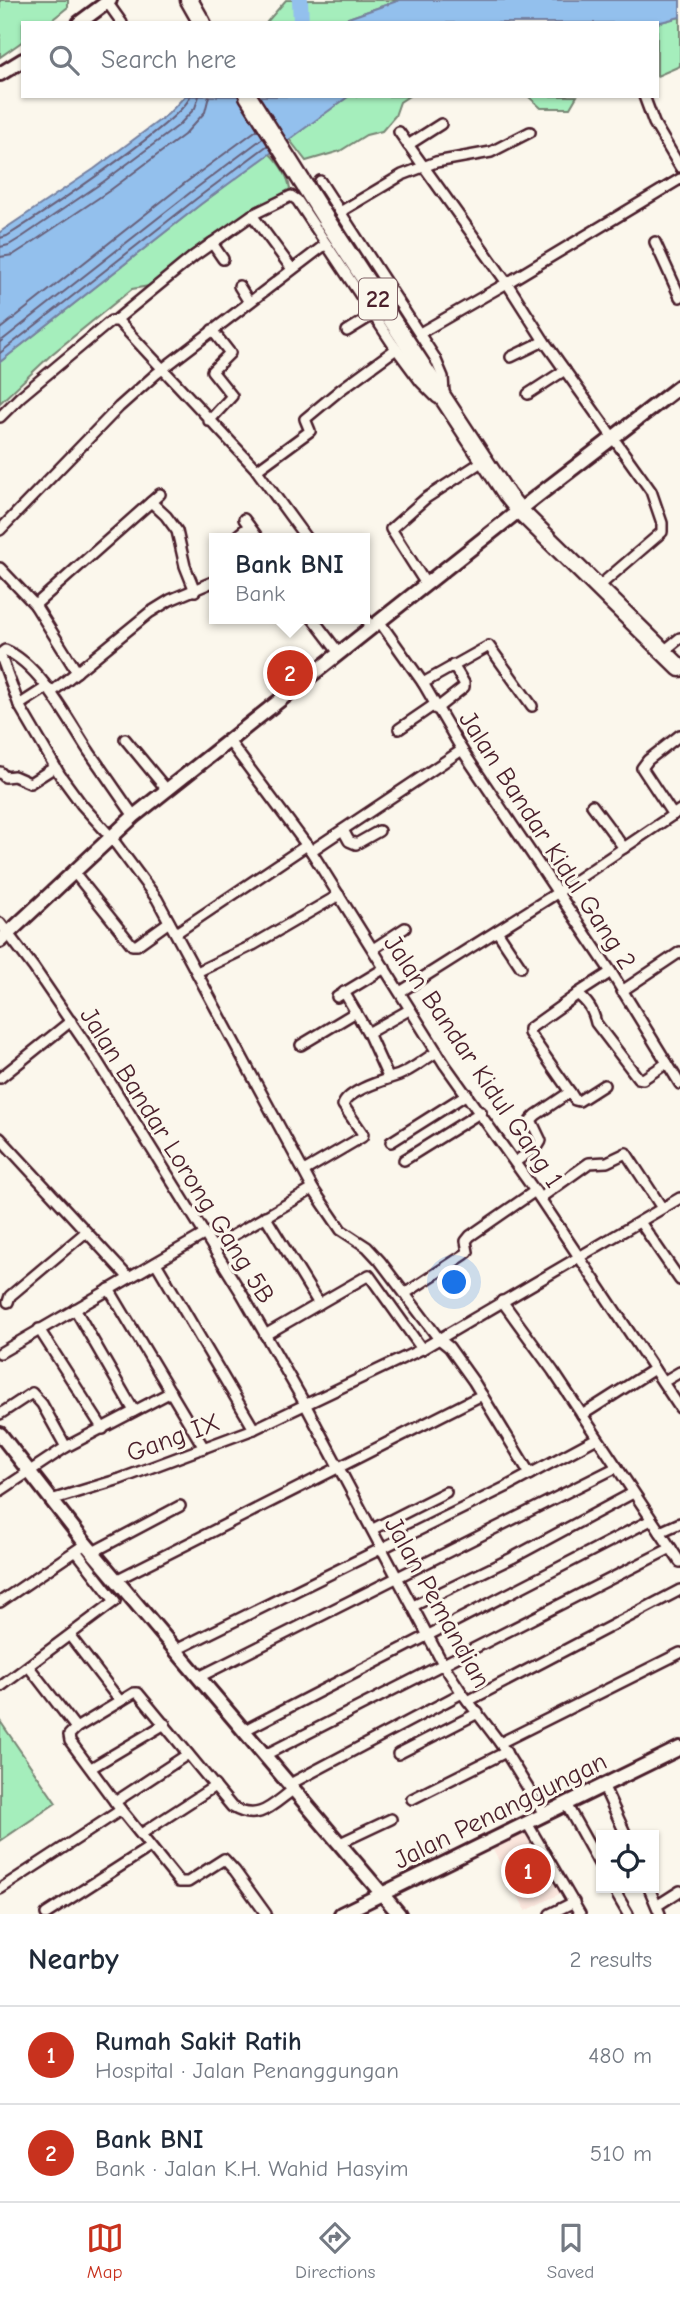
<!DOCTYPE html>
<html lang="en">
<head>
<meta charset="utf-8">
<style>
  body { margin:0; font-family:"Comic Neue",sans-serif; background:#f2f2f3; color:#1f2937 }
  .controls { position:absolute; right:21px; bottom:21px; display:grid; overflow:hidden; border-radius:0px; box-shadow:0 2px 5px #0004 }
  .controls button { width:63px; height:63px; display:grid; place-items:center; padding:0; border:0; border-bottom:2px solid #e0e1e3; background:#fff; color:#1f2937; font:35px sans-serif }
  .you { position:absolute; left:455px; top:1283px; width:24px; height:24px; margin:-18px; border:5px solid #fff; border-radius:50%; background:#1a73e8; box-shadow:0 0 0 10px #1a73e833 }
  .badge { display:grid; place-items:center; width:46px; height:46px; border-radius:50%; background:#c8321e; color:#fff; font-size:23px; font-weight:700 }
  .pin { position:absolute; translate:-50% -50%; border:4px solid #fff; box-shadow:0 2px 7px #0006 }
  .popup { position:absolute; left:209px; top:533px; width:161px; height:91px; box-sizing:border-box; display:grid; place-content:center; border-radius:0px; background:#fff; filter:drop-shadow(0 2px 5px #0005); font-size:23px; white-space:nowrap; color:#747a83 }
  .popup b { font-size:26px; color:#1f2937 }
  .popup::after { content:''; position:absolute; left:50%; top:100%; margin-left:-14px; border:14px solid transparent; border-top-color:#fff }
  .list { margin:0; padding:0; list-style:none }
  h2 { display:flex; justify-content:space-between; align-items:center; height:91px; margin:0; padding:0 28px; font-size:30px }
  h2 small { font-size:23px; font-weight:400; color:#747a83 }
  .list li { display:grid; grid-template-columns:46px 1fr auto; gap:21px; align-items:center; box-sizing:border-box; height:98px; padding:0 28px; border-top:2px solid #e0e1e3 }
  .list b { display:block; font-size:26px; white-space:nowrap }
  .list p { margin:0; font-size:23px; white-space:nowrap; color:#747a83 }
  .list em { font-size:23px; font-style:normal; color:#747a83 }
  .icon { flex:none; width:38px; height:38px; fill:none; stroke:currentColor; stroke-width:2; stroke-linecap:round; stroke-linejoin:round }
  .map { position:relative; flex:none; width:680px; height:1914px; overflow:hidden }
  .search { position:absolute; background:#fff; box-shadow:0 2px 5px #0004; left:21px; right:21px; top:21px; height:77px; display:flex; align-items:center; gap:18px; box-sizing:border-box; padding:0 24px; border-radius:0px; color:#747a83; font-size:26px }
  .sheet { height:287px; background:#fff }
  nav { display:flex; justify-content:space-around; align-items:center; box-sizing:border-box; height:98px; border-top:2px solid #e0e1e3; background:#fff; font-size:19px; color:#747a83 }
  nav a { display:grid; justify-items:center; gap:4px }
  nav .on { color:#c8321e }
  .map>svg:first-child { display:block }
</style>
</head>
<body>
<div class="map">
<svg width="680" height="1914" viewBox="0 0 680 1914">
  <rect width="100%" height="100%" fill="#fbf7ec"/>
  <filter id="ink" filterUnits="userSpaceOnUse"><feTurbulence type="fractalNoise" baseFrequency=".0143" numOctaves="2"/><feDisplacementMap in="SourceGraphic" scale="14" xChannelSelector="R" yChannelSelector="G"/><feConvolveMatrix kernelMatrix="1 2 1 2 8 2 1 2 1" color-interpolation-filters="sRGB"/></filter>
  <g filter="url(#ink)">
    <polygon fill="#fbe6dd" points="529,1830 563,1892 526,1911 493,1850"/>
    <g fill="#a5eebc" stroke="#788674" stroke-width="2">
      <polygon points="0,0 68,0 68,7 48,23 23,23 23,41 0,57"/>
      <polygon points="286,0 400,0 334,23 266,23"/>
      <polygon points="680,17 680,66 657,76 657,23"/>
      <polygon points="349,96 409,96 400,102 395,116 382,131 366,135 340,151 306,161 289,139"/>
      <polygon points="528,96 577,96 570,108 541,108"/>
      <path d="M269,153C279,163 288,174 290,189L205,240L149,286L132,289L52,354L0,403V362L197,207Z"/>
      <polygon points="0,1721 56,1803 0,1841"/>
    </g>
    <g fill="#93c0ed" stroke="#76809f" stroke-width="2">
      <polygon points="400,0 680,0 680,17 657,23 334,23"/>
      <polygon points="185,96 349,96 201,204 0,362 0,232 94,169 168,114"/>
    </g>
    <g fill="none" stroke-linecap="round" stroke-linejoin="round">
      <g stroke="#675f79" stroke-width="2">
        <path d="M0,238L7,236C34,219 187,118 190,96"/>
        <polyline points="0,247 9,245 22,237 103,182 178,126 195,108 199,96"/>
        <polyline points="0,257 13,255 27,246 109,191 184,135 205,112 209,96"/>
        <polyline points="0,329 185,183 258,129"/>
        <polyline points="0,342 191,192 263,138"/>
        <polyline points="0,353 196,199 268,145"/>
      </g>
      <polyline stroke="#93c0ed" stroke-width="16" points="300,0 301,23"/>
      <g stroke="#4a1f2b" stroke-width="14">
        <g id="street">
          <polyline points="107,2 122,23"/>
          <polyline points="644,96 654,123 680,167"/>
          <polyline points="399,132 507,283 420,333"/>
          <polyline points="408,145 441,124"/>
          <polyline points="320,181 435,358 443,377 444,393"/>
          <polyline points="340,212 402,175 436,162 491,152 530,132"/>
          <polyline points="252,215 292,269"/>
          <polyline points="655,242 680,297"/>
          <polyline points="212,243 223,259"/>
          <polyline points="239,286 249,302"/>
          <polyline points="116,320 194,256 252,215 291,196 297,200 392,343 421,382 437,398"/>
          <polyline points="347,331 373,315"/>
          <polyline points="511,357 544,341"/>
          <polyline points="528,394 565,370"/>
          <polyline points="0,417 20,397 111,321 118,321 255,468 306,538"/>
          <polyline points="209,421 232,396 212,371 230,353 212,330"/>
          <polyline points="257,470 310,431 305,419 340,390 396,349"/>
          <polyline points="151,502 166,516 177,531 185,566 195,591"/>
          <polyline points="244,519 258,538"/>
          <polyline points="0,530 119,407 156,374 326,244"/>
          <polyline points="238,535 249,526"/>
          <polyline points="0,568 35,605 77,672"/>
          <polyline points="426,584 391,529 426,498 483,461"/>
          <polyline points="598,587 662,532 662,523 651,491 544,341 507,283 680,179"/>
          <polyline points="35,605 160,494"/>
          <polyline points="365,618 372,627"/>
          <polyline points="313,619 339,653"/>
          <polyline points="379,621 423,683 462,750 611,972 680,1084"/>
          <polyline points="664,651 680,638"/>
          <polyline points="0,654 19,705 60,775 82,805 110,836 157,899 313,1189 341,1230 367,1247 380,1261 439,1339 449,1347 474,1382 530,1474"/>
          <path d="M0,654L5,650C41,665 69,722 90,753C105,774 119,795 134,816"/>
          <polyline points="423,683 489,646 532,706"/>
          <polyline points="52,692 149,613 170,600 215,581"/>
          <polyline points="19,705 47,687"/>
          <polyline points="436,709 464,687 464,683 453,665"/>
          <polyline points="399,729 434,705"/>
          <polyline points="125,739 167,790"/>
          <polyline points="229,741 311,851 445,1065 535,1191 680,1408"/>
          <polyline points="0,772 5,777 14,776 30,783 55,767"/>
          <polyline points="592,805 624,848"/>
          <polyline points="673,815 642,768 648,760 680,735"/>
          <polyline points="343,830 349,841 356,844 379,831"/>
          <polyline points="311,851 462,750"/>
          <polyline points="73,871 132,945 137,945 169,922"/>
          <polyline points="0,923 34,968 92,1053 242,1294 305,1404 443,1664 462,1693 500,1743 544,1814"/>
          <polyline points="497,931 521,967"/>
          <polyline points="176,933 307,845"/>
          <polyline points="373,949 405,928"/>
          <polyline points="197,972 253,945 339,895"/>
          <path d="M611,972L577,994C588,1002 593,1010 596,1023L638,1078L643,1079L667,1063"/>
          <polyline points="622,991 680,952"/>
          <polyline points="344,992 368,1033"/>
          <polyline points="400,992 557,893 680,810"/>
          <polyline points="337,997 385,968"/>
          <polyline points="301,1045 356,1012"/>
          <polyline points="388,1077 368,1033 409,1010"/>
          <polyline points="0,1078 71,1021"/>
          <polyline points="570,1092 529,1033 529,1029 578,994"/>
          <polyline points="0,1138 129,1278"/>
          <polyline points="391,1142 467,1094"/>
          <polyline points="404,1160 481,1112"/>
          <polyline points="515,1162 538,1146 541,1141 531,1120 536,1115 570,1092 575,1100 579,1101 604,1085"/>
          <path d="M304,1171L362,1137L363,1134L343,1105C348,1090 385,1080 399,1075C412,1070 425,1059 437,1052"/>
          <polyline points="540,1198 589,1163 607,1162 626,1153 662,1208"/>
          <polyline points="265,1216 319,1304"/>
          <polyline points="640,1222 680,1280"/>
          <polyline points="213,1247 313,1189"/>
          <polyline points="156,1263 254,1429"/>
          <polyline points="109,1289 204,1448"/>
          <polyline points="406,1293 464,1255 468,1252 466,1241 470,1236 535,1191"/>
          <polyline points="502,1301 553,1371 680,1562"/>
          <polyline points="8,1302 10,1296 86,1232"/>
          <polyline points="75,1309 134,1411"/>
          <polyline points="39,1329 103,1429"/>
          <polyline points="265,1335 369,1275 422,1349"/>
          <polyline points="0,1353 205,1234"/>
          <polyline points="663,1382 680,1372"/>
          <polyline points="0,1414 32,1393 42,1404 66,1447 171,1392"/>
          <polyline points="582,1415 654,1369"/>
          <polyline points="0,1491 66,1447"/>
          <polyline points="51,1500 120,1479 254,1429 422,1349 680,1198"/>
          <polyline points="373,1529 446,1492"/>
          <polyline points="660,1532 680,1523"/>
          <polyline points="93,1552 180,1506"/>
          <polyline points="116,1580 482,1395"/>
          <polyline points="0,1602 81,1547"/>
          <polyline points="413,1606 512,1558 633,1493"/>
          <polyline points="70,1636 120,1701"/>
          <polyline points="176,1650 506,1487 597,1438"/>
          <polyline points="29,1667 76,1728"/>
          <polyline points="199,1677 617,1467"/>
          <polyline points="0,1687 115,1601 76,1551"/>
          <polyline points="468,1701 680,1590"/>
          <polyline points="245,1730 651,1520"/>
          <polyline points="500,1743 680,1653"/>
          <polyline points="398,1754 478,1713"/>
          <polyline points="265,1755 671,1548"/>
          <polyline points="91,1768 165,1724"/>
          <polyline points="290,1784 462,1693"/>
          <polyline points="603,1785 626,1835"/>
          <polyline points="412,1799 506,1752"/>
          <polyline points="115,1802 188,1754"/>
          <polyline points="566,1804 601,1867"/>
          <polyline points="527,1823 580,1914"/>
          <polyline points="141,1834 215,1786"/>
          <polyline points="340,1843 391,1819"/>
          <polyline points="613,1888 628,1914"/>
          <polyline points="649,1888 660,1914"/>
          <polyline points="0,1889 121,1810"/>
          <polyline points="658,1905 680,1891"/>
          <polyline points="46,1914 150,1847"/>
          <path d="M266,1914L235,1871L224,1859L188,1882H179L121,1810L70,1741L69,1735L76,1728L134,1693H138L232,1807C259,1823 272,1805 294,1789"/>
          <polyline points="550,1914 574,1902"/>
        </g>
      </g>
      <g stroke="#4a1f2b" stroke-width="18">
        <g id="secondary">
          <polyline points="79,23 110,0"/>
          <polyline points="0,74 23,60"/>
          <polyline points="0,941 134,816 536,497 680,386"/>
          <polyline points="0,1434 85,1543 399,1914"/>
          <polyline points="341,1914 680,1748"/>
        </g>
      </g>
      <g stroke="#4a1f2b" stroke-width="21">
        <g id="highway">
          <polyline points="189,0 202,23"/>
          <polyline points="248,96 327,221 507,495 519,510 680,668"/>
        </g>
      </g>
      <use href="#street" stroke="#fbf7ec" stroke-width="9"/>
      <use href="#secondary" stroke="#fbf7ec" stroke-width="12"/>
      <use href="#highway" stroke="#fbf7ec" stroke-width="16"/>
    </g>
  </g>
  <g text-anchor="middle" stroke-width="6" stroke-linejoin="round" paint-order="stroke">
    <rect fill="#fbf7ec" stroke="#7f6065" stroke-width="2" x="359" y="278.5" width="38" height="41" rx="5"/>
    <g font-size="24" font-weight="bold" fill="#4a1f2b">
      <text x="378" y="307">22</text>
    </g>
    <g font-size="26" fill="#4a1f2b" stroke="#fbf7ec">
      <text transform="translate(548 840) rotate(57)" y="9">Jalan Bandar Kidul Gang 2</text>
      <text transform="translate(474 1061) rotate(56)" y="9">Jalan Bandar Kidul Gang 1</text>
      <text transform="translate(178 1155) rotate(58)" y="9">Jalan Bandar Lorong Gang 5B</text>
      <text transform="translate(173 1437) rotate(-20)" y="9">Gang IX</text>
      <text transform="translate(438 1602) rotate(61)" y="9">Jalan Pemandian</text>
      <text transform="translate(500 1810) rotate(-26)" y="9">Jalan Penanggungan</text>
    </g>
  </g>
</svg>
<div class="controls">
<button><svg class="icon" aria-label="locate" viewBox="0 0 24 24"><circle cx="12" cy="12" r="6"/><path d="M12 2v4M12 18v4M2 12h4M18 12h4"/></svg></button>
</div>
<div class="you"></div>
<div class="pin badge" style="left:528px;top:1871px">1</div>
<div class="pin badge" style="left:290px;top:673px">2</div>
<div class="popup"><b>Bank BNI</b>Bank</div>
<div class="search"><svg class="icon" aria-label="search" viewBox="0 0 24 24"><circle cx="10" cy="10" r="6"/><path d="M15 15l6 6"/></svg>Search here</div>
</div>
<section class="sheet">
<h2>Nearby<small>2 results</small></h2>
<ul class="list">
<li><span class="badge">1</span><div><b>Rumah Sakit Ratih</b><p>Hospital · Jalan Penanggungan</p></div><em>480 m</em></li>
<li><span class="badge">2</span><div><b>Bank BNI</b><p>Bank · Jalan K.H. Wahid Hasyim</p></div><em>510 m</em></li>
</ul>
</section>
<nav>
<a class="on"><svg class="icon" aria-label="map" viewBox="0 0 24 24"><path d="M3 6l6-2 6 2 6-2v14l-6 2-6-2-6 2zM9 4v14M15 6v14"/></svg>Map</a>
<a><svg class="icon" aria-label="directions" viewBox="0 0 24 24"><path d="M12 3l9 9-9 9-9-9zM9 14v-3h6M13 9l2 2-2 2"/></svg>Directions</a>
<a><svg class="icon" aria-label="saved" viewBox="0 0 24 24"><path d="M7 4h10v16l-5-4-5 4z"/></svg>Saved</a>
</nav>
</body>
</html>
